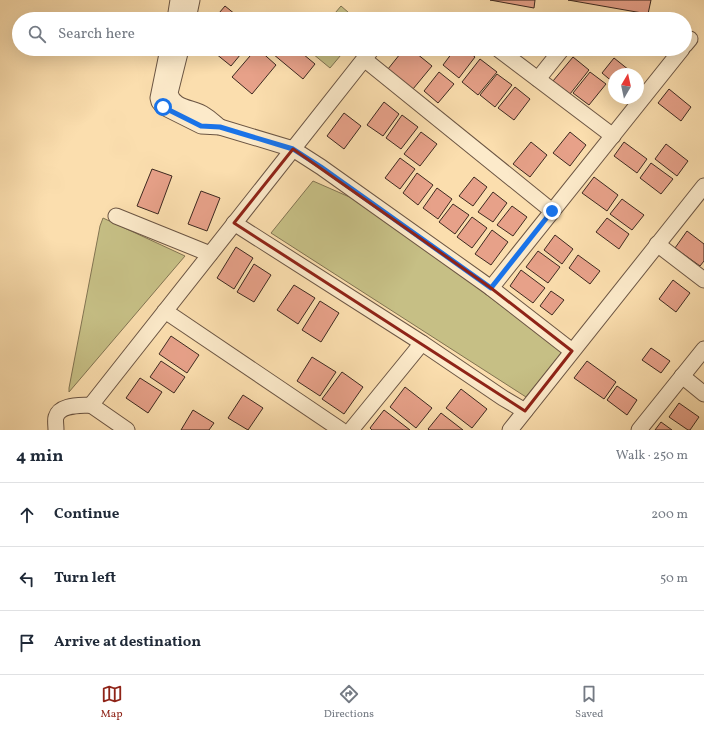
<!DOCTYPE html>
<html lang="en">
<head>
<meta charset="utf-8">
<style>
  body { margin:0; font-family:Vollkorn,serif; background:#f6f6f7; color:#1f2937 }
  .compass { position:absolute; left:608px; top:68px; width:36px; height:36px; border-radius:50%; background:#fff; box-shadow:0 4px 16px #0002; rotate:9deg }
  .stop { position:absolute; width:12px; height:12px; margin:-9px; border:3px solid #1a73e8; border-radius:50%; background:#fff }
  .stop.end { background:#1a73e8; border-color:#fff; box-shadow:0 1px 4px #0008 }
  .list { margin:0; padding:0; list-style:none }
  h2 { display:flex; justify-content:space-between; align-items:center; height:52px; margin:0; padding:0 16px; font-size:17px }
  h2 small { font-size:13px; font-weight:400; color:#747a83 }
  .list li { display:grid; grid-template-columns:26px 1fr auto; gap:12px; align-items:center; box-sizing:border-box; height:64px; padding:0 16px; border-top:1px solid #e0e1e3 }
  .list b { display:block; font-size:15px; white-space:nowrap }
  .list em { font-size:13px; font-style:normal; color:#747a83 }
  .icon { flex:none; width:22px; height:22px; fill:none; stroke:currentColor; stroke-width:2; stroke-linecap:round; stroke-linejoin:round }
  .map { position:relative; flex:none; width:704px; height:430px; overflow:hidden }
  .search { position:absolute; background:#fff; box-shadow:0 4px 16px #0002; left:12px; right:12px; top:12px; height:44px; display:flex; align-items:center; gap:10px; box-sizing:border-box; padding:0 14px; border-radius:22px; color:#747a83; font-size:15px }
  .sheet { height:244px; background:#fff }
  nav { display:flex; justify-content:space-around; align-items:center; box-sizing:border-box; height:56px; border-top:1px solid #e0e1e3; background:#fff; font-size:11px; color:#747a83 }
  nav a { display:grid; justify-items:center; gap:2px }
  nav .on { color:#8f2418 }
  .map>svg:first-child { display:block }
</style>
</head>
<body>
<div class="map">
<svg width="704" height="430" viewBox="0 0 704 430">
  <rect width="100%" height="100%" fill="#fbdeae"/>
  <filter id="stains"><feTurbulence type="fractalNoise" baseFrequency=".005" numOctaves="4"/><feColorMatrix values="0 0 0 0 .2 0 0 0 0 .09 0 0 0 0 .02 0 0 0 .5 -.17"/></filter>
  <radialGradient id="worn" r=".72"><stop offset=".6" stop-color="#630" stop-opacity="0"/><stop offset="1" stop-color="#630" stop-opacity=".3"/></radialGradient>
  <g fill="#c6bf85" stroke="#827452">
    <polygon points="341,6 356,19 330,19"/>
    <polygon points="307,49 346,49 330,68"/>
    <polygon points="313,181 370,206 562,352 526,397 271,233"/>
    <polygon points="103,218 185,256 69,392 69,388 100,226"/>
  </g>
  <g fill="#e7a189" stroke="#3d2920">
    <polygon points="490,0 535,0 534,8"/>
    <polygon points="568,0 651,0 648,14"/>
    <polygon points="225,6 241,19 214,19"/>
    <polygon points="210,49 245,49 231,66"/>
    <polygon points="256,49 258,49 276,65 252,94 232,77"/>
    <polygon points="267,49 297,49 315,64 303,79"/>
    <polygon points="404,49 411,49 432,66 413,89 388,69"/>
    <polygon points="455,49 465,49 475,57 459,78 443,65"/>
    <polygon points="573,57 589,70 570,94 553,81"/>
    <polygon points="614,58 634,74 614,74 614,83 602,73"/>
    <polygon points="480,59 497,72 478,95 462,82"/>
    <polygon points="439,72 454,84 438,103 424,91"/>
    <polygon points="590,72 606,84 589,105 573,93"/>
    <polygon points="497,74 512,85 495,107 480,95"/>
    <polygon points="515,87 530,99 514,120 498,108"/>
    <polygon points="669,89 691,107 681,121 658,103"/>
    <polygon points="384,102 399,114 383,136 367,125"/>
    <polygon points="344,113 361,126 344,149 327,136"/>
    <polygon points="402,115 418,127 401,149 386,138"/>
    <polygon points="421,132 437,144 420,166 404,154"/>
    <polygon points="570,132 586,145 570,166 553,153"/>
    <polygon points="531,142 547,155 530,177 513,164"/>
    <polygon points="624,142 647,159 637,173 614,156"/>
    <polygon points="666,144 688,161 677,176 655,159"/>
    <polygon points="400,158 415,169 400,189 385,178"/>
    <polygon points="651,163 673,179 661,194 640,178"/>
    <polygon points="152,169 172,176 158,214 137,206"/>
    <polygon points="417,173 433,185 418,205 403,193"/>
    <polygon points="474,177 487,187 473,206 459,196"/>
    <polygon points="594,177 618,195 607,211 582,193"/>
    <polygon points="437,188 452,199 438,219 423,208"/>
    <polygon points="201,191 220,198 207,231 188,224"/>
    <polygon points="493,192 507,203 493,222 478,212"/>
    <polygon points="622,199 644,215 632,230 610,214"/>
    <polygon points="453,204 469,215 455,234 439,222"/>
    <polygon points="512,206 527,217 513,236 497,225"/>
    <polygon points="472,217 487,228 472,248 457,237"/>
    <polygon points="607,218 629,234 619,249 596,232"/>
    <polygon points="492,230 508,242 491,265 475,254"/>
    <polygon points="687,231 704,244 704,261 700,266 675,248"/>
    <polygon points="555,235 573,249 562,264 544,250"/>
    <polygon points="236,247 253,258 234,289 217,278"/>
    <polygon points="538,251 560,267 548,283 526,267"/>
    <polygon points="578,255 600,271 590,284 569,268"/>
    <polygon points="254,264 271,275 254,302 237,292"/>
    <polygon points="521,270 545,288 533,303 510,286"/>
    <polygon points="673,280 690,293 676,312 659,299"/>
    <polygon points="294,285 315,298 298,324 277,310"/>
    <polygon points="551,291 564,300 552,315 540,306"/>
    <polygon points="320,301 339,313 321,342 302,330"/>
    <polygon points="171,336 199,355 187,373 159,354"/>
    <polygon points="651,348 670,361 661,373 642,360"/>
    <polygon points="312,357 336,372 320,396 297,381"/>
    <polygon points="161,361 185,377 174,393 150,377"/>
    <polygon points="587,361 616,382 604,399 574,378"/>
    <polygon points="342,372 363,387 344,414 322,399"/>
    <polygon points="140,378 162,392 148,413 126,398"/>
    <polygon points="617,386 637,400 627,415 607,400"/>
    <polygon points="405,387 432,408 416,428 390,407"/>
    <polygon points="461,389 487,409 472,428 446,408"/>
    <polygon points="243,395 263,408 248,430 228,418"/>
    <polygon points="679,403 699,417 690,430 688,430 669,417"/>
    <polygon points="193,410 214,423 209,430 181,430"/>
    <polygon points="384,410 410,430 372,430 370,428"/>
    <polygon points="441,413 463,430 429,430 428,429"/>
    <polygon points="661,422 672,430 655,430"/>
  </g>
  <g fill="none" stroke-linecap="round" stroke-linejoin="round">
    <g stroke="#6c5644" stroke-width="17">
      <g id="street">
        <polyline points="175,19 178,0"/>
        <polyline points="188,19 192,0"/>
        <polyline points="685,45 690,39"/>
        <polyline points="168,49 158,98 159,102 163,107 201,126 220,127 293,149 321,167 491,288 572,351"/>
        <path d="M181,49L170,93C174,109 194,107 205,115C210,118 215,123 220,127"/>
        <polyline points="498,49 613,136"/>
        <polyline points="364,59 552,211"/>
        <polyline points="538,79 562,49"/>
        <polyline points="116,216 210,254"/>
        <polyline points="234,223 422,343 503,398 525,411"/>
        <polyline points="657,244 704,280"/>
        <polyline points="491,288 682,49"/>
        <polyline points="165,311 341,430"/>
        <polyline points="682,376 704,394"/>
        <path d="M56,430C56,426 55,420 56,417C60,404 80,406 91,405"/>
        <polyline points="127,430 91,405 372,49"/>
        <polyline points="351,430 422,343"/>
        <polyline points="510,430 704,186"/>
        <polyline points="639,430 704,349"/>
      </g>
    </g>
    <use href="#street" stroke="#fceaca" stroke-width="15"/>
  </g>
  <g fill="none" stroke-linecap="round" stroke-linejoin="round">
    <polyline stroke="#1a73e8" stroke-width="5" points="163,107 201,126 220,127 293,149 321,167 491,288 552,211"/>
  </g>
  <path fill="none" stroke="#8f2418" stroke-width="3" stroke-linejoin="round" d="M293,149L491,288L572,351L525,411L234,223Z"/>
  <rect width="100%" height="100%" filter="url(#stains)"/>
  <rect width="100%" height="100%" fill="url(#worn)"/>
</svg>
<svg class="compass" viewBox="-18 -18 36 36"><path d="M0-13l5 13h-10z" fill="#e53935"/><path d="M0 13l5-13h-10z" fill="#747a83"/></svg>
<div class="stop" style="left:163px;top:107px"></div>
<div class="stop end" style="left:552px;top:211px"></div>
<div class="search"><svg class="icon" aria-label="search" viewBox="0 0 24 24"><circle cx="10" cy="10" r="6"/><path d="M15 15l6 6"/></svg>Search here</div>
</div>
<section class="sheet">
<h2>4 min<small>Walk · 250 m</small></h2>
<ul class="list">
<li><svg class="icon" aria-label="ahead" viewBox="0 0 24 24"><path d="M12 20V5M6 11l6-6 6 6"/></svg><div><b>Continue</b></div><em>200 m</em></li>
<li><svg class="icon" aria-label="left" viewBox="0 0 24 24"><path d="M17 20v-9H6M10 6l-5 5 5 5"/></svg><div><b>Turn left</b></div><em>50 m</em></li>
<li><svg class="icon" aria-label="arrive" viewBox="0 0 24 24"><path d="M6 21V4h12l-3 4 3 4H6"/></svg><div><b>Arrive at destination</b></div></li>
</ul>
</section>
<nav>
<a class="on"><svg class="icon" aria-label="map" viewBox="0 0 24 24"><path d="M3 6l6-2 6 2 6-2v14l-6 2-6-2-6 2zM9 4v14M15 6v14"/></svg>Map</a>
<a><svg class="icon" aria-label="directions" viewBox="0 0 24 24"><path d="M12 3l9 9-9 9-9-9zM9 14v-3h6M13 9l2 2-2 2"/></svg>Directions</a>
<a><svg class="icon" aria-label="saved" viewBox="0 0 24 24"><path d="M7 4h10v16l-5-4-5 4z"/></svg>Saved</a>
</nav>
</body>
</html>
